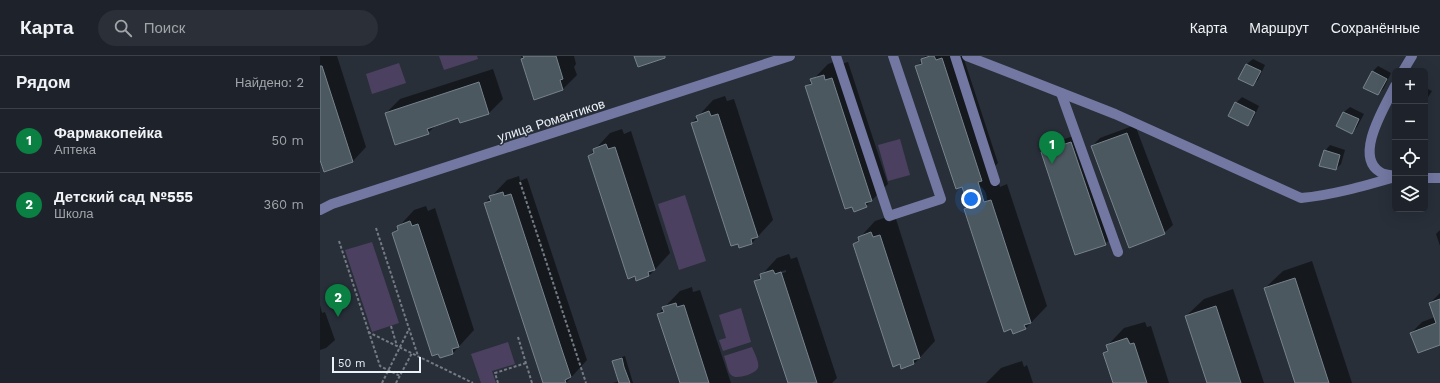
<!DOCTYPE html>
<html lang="ru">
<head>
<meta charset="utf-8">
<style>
  body { margin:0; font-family:"Work Sans",sans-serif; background:#2b2f37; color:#f1f3f6 }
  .controls { position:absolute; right:12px; top:12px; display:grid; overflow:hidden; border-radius:6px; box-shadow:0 4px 16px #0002 }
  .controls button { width:36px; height:36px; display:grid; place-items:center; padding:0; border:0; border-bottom:1px solid #3c4047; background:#1e232b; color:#f1f3f6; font:20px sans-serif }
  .scale { position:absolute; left:12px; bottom:10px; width:89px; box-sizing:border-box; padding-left:4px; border:2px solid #edf1f8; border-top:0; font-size:11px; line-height:14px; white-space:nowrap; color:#edf1f8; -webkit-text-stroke:3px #282f39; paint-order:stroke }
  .you { position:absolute; left:651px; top:143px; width:14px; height:14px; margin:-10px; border:3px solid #fff; border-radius:50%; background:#1a73e8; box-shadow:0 0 0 6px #1a73e833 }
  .badge { display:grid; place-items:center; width:26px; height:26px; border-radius:50%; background:#0b8043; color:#fff; font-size:13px; font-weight:700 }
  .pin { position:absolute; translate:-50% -33px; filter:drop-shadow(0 1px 2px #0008) }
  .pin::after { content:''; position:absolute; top:21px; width:14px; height:12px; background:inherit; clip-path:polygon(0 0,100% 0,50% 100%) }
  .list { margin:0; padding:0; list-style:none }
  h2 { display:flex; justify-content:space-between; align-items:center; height:52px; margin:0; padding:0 16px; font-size:17px }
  h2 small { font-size:13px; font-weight:400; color:#a1a4a9 }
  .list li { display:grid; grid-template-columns:26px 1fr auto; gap:12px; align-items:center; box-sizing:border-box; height:64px; padding:0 16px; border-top:1px solid #3c4047 }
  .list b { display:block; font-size:15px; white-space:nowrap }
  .list p { margin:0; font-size:13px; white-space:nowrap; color:#a1a4a9 }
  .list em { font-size:13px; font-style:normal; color:#a1a4a9 }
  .icon { flex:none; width:22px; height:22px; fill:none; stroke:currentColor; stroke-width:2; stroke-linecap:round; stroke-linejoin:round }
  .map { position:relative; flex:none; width:1120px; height:327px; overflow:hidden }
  header { display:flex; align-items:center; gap:24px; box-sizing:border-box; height:56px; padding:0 20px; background:#1e232b; border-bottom:1px solid #3c4047 }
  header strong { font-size:19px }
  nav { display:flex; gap:22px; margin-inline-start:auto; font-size:14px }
  .search { width:280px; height:36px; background:#2b2f37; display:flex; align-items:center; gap:10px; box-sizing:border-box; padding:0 14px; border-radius:22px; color:#a1a4a9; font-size:15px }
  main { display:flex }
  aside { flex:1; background:#1e232b }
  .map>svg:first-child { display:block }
</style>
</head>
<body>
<header>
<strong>Карта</strong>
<div class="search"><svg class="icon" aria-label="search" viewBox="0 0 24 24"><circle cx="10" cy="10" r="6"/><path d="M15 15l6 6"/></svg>Поиск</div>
<nav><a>Карта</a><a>Маршрут</a><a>Сохранённые</a></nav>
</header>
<main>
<aside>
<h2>Рядом<small>Найдено: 2</small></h2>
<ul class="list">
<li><span class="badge">1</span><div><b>Фармакопейка</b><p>Аптека</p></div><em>50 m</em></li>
<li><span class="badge">2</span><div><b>Детский сад №555</b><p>Школа</p></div><em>360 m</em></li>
</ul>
</aside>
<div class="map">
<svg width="1120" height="327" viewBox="0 0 1120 327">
  <rect width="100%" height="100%" fill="#282f39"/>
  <g fill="#4c4061">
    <polygon points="119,0 157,0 158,3 124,14"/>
    <polygon points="79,7 86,27 52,38 46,18"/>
    <polygon points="580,83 590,119 568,125 558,89"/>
    <polygon points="365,139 386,205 359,214 338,148"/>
    <polygon points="52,186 79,267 52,276 25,194"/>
    <polygon points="421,252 431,286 403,295 399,284 406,282 399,259"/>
    <polygon points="188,286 195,308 172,315 176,327 161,327 151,298"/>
    <path d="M432,291C434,296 440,307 438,312C436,316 431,317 428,319C407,325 410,317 404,300Z"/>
  </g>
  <g fill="#0007" fill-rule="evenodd">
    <polygon points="0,0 17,0 46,91 33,105 4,114 0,102"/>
    <polygon points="201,0 254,0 256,8 254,11 257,19 243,33 214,43"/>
    <polygon points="605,0 643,0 678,107 674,111 680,131 687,128 727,250 705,273 645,153 649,149 597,11"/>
    <polygon points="933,3 945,9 938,24 932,29 920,22 927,8"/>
    <polygon points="520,4 521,8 528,6 568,128 546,150 486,31 508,8"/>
    <polygon points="1058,10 1071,17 1064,32 1058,38 1052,16"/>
    <polygon points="173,13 183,43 169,57 141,66 139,61 117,68 108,77 66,57 80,43"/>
    <polygon points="1105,27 1108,28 1106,32 1112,35 1105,46"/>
    <polygon points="405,40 407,45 414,43 453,164 432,187 420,191 372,67 393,44"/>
    <polygon points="922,41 939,50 933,63 927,69 916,47"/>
    <polygon points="1030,51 1044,58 1037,71 1032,76 1018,70 1024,56"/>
    <polygon points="815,69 853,169 844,177 772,90 780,82"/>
    <polygon points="302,73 304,78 311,75 350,197 329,220 317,223 269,100 290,77"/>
    <polygon points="759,78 794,180 785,188 722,96 730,88"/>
    <polygon points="1010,89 1025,94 1021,108 1016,113 1005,95"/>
    <polygon points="199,120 200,125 207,122 267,304 246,327 224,327 165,147 187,124"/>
    <polygon points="106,150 108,155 115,152 154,274 133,297 73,177 94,154"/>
    <polygon points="567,161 569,166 576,163 615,285 594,308 582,311 534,188 555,165"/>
    <polygon points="1120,174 1120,190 1116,178"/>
    <path d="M469,198L471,203L477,201L517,322L512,327H469L436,225L457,202ZM466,214V216L454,220V218Z"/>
    <polygon points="992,205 1032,327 976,327 945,232 963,215"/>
    <polygon points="372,231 373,236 380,234 411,327 361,327 338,258 360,235"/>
    <polygon points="913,233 944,327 888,327 866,260 884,243"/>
    <polygon points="1120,237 1120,288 1091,277 1102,266 1115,261 1110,247"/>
    <polygon points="0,249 2,257 5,256 15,284 6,292 0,294"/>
    <polygon points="825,266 827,271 831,270 849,327 794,327 784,297 788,293 787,290 804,272"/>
    <polygon points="305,300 313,327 293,327 300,325 293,306 296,303"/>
    <polygon points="702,305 704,311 707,309 713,327 666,327 681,312"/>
  </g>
  <g fill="#4c5860" stroke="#76838c">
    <polygon points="203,0 236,0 243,23 240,24 243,34 214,44 201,3 204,2"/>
    <polygon points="314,0 345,0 345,2 318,11"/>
    <polygon points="610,0 614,0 616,4 622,2 662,125 658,126 664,146 671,144 711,267 704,269 706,273 693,278 691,273 684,276 644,153 649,151 642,131 636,133 595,10 602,8 601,3"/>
    <polygon points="926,8 941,15 933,30 918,23"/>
    <polygon points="0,10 2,10 33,106 4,116 0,104"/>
    <polygon points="1052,15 1067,23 1058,39 1043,32"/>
    <polygon points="504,19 505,24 512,22 552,145 545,147 547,151 534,156 532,151 525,153 485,30 492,28 490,23"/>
    <polygon points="159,26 169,58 140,67 138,62 107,73 109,78 75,89 65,57"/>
    <polygon points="915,46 935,56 928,70 908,60"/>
    <polygon points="389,55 391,60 398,58 438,181 431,183 432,188 419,192 418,188 411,190 371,67 378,65 376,60"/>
    <polygon points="1023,56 1039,63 1032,78 1016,70"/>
    <polygon points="807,77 845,178 809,192 771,90"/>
    <polygon points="751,86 786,189 755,199 721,96"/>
    <polygon points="286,88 288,93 295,91 335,214 328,216 329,220 316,225 315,220 308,223 268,100 274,97 273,93"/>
    <polygon points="1004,94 1020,99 1016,114 999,110"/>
    <polygon points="183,136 184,140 191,138 241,291 251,321 245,324 246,327 223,327 164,147 171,145 169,140"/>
    <polygon points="90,165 92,170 98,168 139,291 132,293 133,298 120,302 118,298 112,300 72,177 78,174 77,170"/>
    <polygon points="551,176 553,181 560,179 600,302 593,304 594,308 581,313 580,308 573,311 533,188 539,185 538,181"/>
    <polygon points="453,214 455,218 461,216 497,327 468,327 434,225 441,223 440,218"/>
    <polygon points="975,222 1009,327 975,327 944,232"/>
    <polygon points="1120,243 1120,289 1098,297 1090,277 1116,267 1109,247"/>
    <polygon points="356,247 357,251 364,249 389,327 360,327 337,258 344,256 342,251"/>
    <polygon points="896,250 921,327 887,327 865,260"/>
    <polygon points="807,282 810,288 814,287 827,327 793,327 783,297 788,295 786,289"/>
    <polygon points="302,302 304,311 310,327 299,327 292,305"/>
  </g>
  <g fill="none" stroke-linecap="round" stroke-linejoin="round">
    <g stroke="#757b84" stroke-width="2" stroke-dasharray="3 2" stroke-linecap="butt">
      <polyline points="200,126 266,327"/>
      <polyline points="56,172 98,300"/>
      <polyline points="19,185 60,310 80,320"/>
      <polyline points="71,270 77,290"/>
      <polyline points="48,276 153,327"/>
      <polyline points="198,281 212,327"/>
      <polyline points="62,327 89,273"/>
      <polyline points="76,327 92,297"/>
      <polyline points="178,327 175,317 206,307"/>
    </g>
    <g stroke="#7378a2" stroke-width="10">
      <polyline points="516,0 569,160 621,143 573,0"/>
      <polyline points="635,0 675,125"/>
      <path d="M647,0L795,58L981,142C1013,139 1044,130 1075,121"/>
      <polyline points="1083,15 1092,0"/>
      <path d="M1075,30C1066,49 1033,100 1060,116C1064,119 1071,119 1075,120"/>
      <polyline points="741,37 798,196"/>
      <polyline points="1105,122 1120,122"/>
      <polyline points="0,154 12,148 470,0"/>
    </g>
  </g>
  <g text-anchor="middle" stroke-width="3" stroke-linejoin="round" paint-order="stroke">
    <g font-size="13" fill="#edf1f8" stroke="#282f39">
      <text transform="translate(231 64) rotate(-18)" y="5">улица Романтиков</text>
    </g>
  </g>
</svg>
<div class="controls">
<button>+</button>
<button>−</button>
<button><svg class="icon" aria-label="locate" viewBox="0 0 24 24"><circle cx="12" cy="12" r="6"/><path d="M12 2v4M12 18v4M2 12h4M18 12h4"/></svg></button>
<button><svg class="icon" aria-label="layers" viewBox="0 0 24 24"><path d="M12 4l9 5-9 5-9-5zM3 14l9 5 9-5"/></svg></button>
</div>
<div class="scale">50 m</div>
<div class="you"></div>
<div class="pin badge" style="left:732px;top:108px">1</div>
<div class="pin badge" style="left:18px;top:261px">2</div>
</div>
</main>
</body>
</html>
